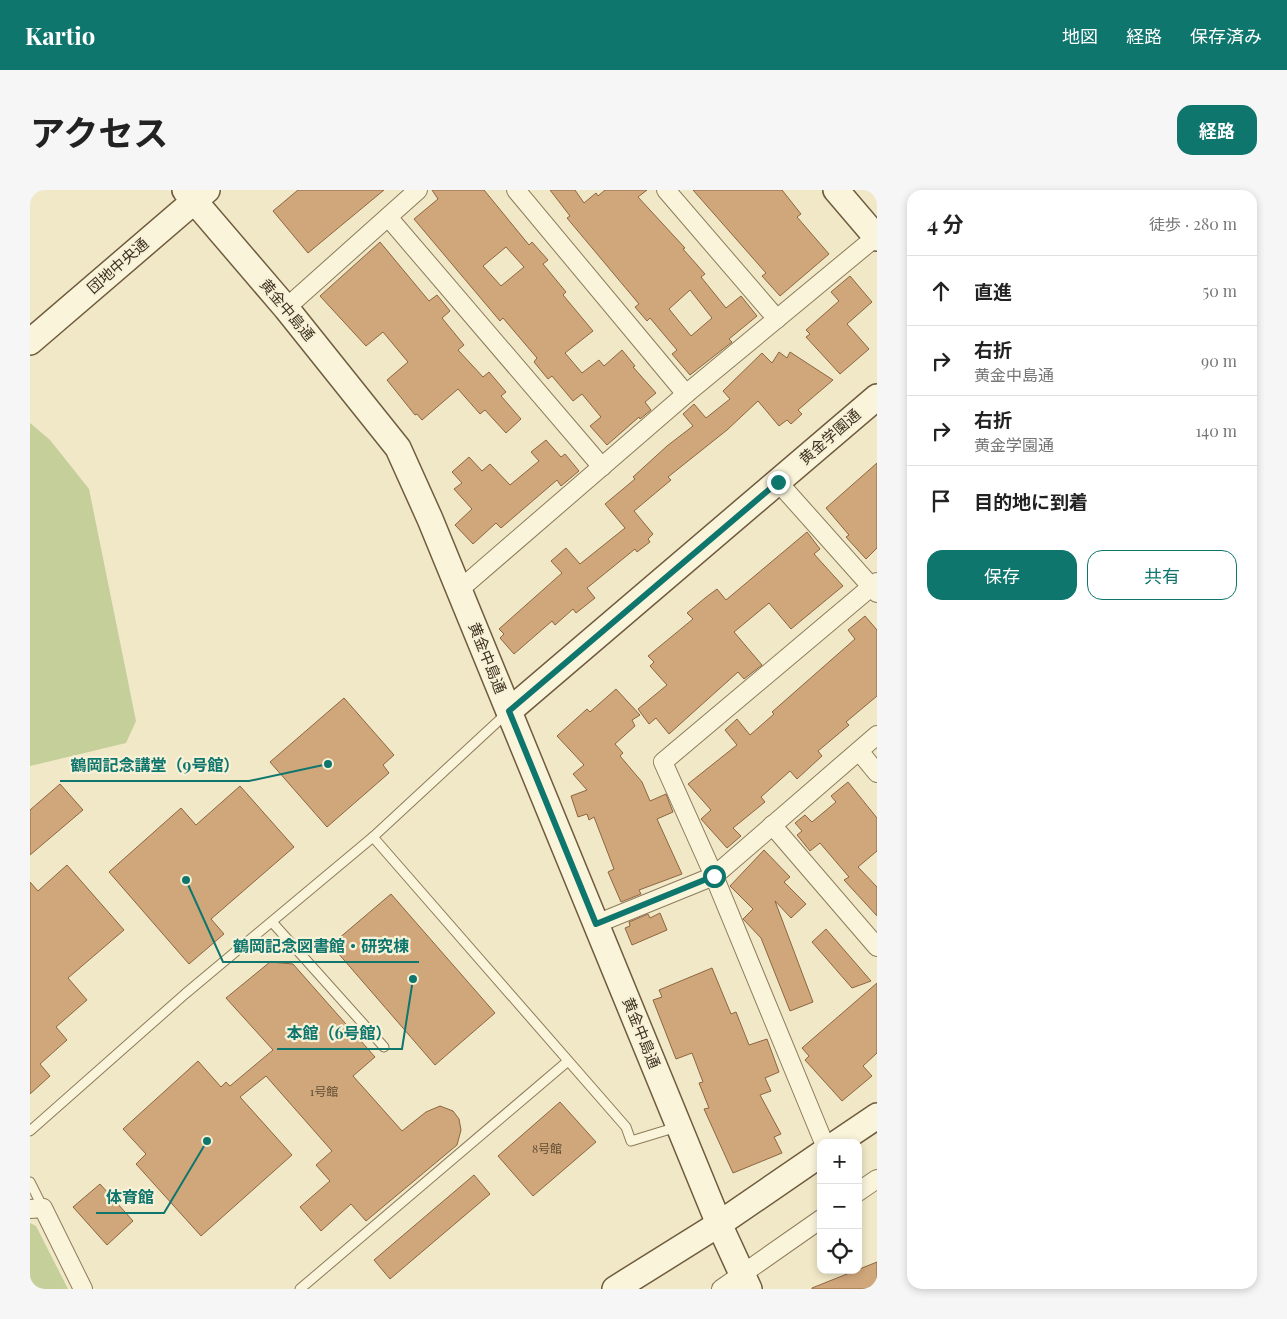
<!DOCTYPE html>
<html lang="ja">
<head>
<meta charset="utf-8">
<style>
  body { margin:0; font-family:"Playfair Display","Noto Sans JP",serif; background:#f6f6f6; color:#222 }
  .controls { position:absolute; right:15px; bottom:15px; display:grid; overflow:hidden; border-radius:10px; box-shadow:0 2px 8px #0003 }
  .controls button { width:45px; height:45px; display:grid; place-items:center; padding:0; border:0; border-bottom:1px solid #e0e0e0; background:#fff; color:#222; font:25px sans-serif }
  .stop { position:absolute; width:15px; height:15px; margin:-11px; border:4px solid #0f766e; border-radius:50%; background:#fff }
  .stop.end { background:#0f766e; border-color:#fff; box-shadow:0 1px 5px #0008 }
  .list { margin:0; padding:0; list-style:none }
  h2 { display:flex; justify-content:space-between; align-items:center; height:65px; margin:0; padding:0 20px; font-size:21px }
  h2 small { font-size:16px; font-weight:400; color:#767676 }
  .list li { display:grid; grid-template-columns:32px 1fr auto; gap:15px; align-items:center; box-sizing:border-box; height:70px; padding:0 20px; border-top:1px solid #e0e0e0 }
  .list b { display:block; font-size:19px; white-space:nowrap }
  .list p { margin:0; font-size:16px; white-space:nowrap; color:#767676 }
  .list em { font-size:16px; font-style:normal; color:#767676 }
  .actions { display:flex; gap:10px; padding:15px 20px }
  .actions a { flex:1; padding:11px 0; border:1px solid #0f766e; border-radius:15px; text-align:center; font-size:18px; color:#0f766e }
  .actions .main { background:#0f766e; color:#fff }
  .icon { flex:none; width:28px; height:28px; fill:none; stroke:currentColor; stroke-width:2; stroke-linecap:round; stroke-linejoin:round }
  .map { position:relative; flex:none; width:847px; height:1099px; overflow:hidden; border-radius:15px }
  header { display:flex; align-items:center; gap:30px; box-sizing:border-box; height:70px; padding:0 25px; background:#0f766e; color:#fff }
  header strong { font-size:24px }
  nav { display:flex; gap:28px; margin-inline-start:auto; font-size:18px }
  .intro { display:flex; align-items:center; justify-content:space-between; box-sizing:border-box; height:120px; padding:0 30px }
  h1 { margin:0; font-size:35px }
  .button { padding:12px 22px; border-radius:15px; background:#0f766e; color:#fff; font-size:18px; font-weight:700 }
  main { display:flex; gap:30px; padding:0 30px }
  aside { flex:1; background:#fff; border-radius:15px; box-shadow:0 2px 8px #0003 }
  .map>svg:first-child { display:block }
</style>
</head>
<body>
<header>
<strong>Kartio</strong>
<nav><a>地図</a><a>経路</a><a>保存済み</a></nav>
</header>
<div class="intro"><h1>アクセス</h1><a class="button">経路</a></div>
<main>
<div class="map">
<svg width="847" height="1099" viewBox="0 0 847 1099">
  <rect width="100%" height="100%" fill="#f0e8c6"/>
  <g fill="#c4cf99">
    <polygon points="0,233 20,250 59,299 106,531 96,553 0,576"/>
    <polygon points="0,1033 6,1036 38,1099 0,1099"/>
  </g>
  <g fill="#d0a77b" stroke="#8d6640" fill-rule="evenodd">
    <polygon points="268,0 354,0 278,63 243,21"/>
    <path d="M402,0H454L499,55L502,52L518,70L513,74L536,102L533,105L563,141L535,163L552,183L569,170L574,176L592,160L605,176L603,177L626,203L615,212L621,220L610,229L609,227L577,255L560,236L571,227L552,204L543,211L522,186L518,189L504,172L507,168L473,128L470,131L384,29L408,9ZM476,57L494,77L471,96L453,76Z"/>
    <path d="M520,0H545L554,13L566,3L568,6L575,0H617L608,7L655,58L653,59L675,84L671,87L696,118L711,106L727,126L699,149L702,152L660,185L642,164L647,160L620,128L617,131L605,117L609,114L537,28L540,26ZM660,100L682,128L661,146L639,119Z"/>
    <polygon points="663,0 752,0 771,24 767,27 799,64 750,106 732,86 736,83"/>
    <polygon points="350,52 399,111 407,105 420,121 412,128 434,155 428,160 453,187 459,182 476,202 471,206 491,229 476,243 455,220 450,224 428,199 392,230 387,224 385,225 357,190 378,172 353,142 336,156 290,106"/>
    <polygon points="820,86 842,112 817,134 839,159 810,184 776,147 780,144 776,140 809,111 801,102"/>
    <polygon points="749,162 757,168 760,162 803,190 768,220 772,224 761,234 757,230 749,236 728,211 697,240 638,287 641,290 604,321 623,344 618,349 620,352 607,362 605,359 557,398 565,408 546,423 543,419 525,435 522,431 484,464 470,448 474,444 469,439 532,383 521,371 536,358 550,374 595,338 575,314 605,289 603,287 637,256 663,236 653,224 664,214 676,228 700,209 693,201 732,163 742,173"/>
    <polygon points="516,250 531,267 535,264 549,281 531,296 527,290 471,338 466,333 443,354 425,335 442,319 424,299 432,293 422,282 439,267 452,281 460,274 480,295 509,271 501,262"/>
    <polygon points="847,273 847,358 836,369 816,347 819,345 796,318"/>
    <polygon points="777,342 790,359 784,364 813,396 761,439 739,413 704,442 732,475 714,489 708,482 639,544 626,528 619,534 608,519 637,495 620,476 624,472 618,466 663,429 657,423 675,408 687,399 696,410"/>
    <polygon points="835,426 847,440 847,506 816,532 819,535 788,561 792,566 767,589 760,581 731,607 735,612 703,638 711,646 697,658 671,629 681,620 658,594 707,555 695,540 707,529 720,545 744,524 742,522 825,449 818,440"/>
    <polygon points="586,499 610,525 602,530 605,536 585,554 593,563 590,566 612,592 620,611 636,604 643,622 627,629 652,684 609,700 611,704 591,712 578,682 584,679 564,627 559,630 557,624 548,627 541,606 557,600 543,584 554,575 527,546 557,519 560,522"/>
    <polygon points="314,508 364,565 353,575 359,583 297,637 240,572"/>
    <polygon points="818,592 847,628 847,661 828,677 847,697 847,726 814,690 819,687 790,653 780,661 767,645 772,641 765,633 775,625 782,632 806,612 801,606"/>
    <polygon points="30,594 53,620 0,665 0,620"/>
    <polygon points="210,596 264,657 181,729 194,744 159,774 79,682 151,618 166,635"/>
    <polygon points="734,660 760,687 754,692 776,714 761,728 745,711 783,812 760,821 731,748 713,729 723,719 700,696"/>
    <polygon points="37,675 94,740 38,788 57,810 26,837 37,850 10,874 20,886 0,904 0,692 8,701"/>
    <polygon points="361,704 465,823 405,875 301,755"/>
    <polygon points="630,723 637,740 602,755 595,738 600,736 599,732 618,724 620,728"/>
    <polygon points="796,739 841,791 822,798 782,752"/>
    <polygon points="240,772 263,774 345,867 323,886 372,941 396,922 410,916 423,921 429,929 431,940 427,955 336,1031 321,1014 291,1041 270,1017 300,991 286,975 302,961 236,886 210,907 262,965 171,1046 106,974 116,964 93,939 168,871 191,897 196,892 200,896 243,860 196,808"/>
    <polygon points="682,778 701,824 706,822 719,855 737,849 749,882 735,888 741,901 730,905 751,944 744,947 752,963 703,983 674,919 679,918 669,893 673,892 662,863 646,869 623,810 632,807 629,800"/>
    <polygon points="847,793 847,863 833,876 842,886 812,911 775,870 779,866 772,858"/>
    <polygon points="530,912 566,952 503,1006 468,966"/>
    <polygon points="444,985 460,1004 360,1089 344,1070"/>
    <polygon points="70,994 103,1031 77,1055 43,1017"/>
    <polygon points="847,1072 847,1099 782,1099 782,1098"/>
  </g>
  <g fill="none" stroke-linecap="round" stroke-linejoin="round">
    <g stroke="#8d7b5b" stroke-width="11">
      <g id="lane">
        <polyline points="343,647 596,937 601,951 647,937"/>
        <polyline points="242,732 354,857"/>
        <polyline points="0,941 155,804 343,647 477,523"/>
        <polyline points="0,992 13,1018"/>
        <polyline points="270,1099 538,871"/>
      </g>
    </g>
    <g stroke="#8d7b5b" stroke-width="20">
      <g id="street">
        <polyline points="486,0 656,204"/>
        <polyline points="636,0 747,129"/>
        <polyline points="358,27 572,277"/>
        <polyline points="256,118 388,0"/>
        <polyline points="748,292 847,403"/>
        <polyline points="429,400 656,204 847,46"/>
        <polyline points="829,561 847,583"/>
        <polyline points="742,635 847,757"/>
        <polyline points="566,734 684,686 847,545"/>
        <polyline points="794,953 684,686 633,572 847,392"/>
        <polyline points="828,1002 847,989"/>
        <polyline points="0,1019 13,1018 53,1099"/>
        <polyline points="691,1099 791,1029"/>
      </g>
    </g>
    <g stroke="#6f5b3e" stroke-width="28">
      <g id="secondary">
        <polyline points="155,0 256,118 368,258 400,329 689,1034 719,1099"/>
        <polyline points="806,0 847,48"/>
        <polyline points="0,152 177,0"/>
        <polyline points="479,521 847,207"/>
        <polyline points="807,953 847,926"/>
        <polyline points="585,1099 689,1034 791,964"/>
      </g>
    </g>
    <use href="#lane" stroke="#faf4db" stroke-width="9"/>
    <use href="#street" stroke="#faf4db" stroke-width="18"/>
    <use href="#secondary" stroke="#faf4db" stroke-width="25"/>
  </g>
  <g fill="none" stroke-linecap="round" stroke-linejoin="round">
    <polyline stroke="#0f766e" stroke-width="6" points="684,686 566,734 479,521 748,292"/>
  </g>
  <g text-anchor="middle" stroke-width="4.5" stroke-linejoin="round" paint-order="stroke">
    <g font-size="12" fill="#624e36">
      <text x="294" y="906">1号館</text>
      <text x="517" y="963">8号館</text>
    </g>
    <g font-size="15" fill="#3d301f" stroke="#f7f1d7">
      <text transform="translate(88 76) rotate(-41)" y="5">団地中央通</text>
      <text transform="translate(257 120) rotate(50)" y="5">黄金中島通</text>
      <text transform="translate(800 247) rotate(-41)" y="5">黄金学園通</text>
      <text transform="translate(457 468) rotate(68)" y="5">黄金中島通</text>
      <text transform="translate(611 843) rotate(68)" y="5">黄金中島通</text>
    </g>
  </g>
  <path fill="none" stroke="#0f766e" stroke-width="2" d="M298 574L219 591H30M156 690L193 772H389M383 789L372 859H247M177 951L134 1023H66"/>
  <g fill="#0f766e" stroke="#f7f1d7" stroke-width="2">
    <circle cx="298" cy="574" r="5"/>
    <circle cx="156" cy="690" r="5"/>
    <circle cx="383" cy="789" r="5"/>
    <circle cx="177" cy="951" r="5"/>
  </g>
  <g font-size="16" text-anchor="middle" font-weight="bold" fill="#0f766e" stroke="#f7f1d7" stroke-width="4.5" stroke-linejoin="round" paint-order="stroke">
    <text x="125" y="581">鶴岡記念講堂（9号館）</text>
    <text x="291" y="762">鶴岡記念図書館・研究棟</text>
    <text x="309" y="849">本館（6号館）</text>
    <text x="100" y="1013">体育館</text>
  </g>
</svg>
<div class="controls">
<button>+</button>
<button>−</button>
<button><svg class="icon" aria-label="locate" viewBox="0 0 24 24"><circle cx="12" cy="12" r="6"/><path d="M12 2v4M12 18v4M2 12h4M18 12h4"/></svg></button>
</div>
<div class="stop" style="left:684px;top:686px"></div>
<div class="stop end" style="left:748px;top:292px"></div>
</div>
<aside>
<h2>4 分<small>徒歩 · 280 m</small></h2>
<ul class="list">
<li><svg class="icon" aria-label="ahead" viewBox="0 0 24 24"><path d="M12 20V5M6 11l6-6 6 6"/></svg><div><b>直進</b></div><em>50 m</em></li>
<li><svg class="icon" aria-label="right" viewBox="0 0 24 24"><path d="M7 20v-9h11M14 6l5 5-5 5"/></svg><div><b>右折</b><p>黄金中島通</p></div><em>90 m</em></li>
<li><svg class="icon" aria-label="right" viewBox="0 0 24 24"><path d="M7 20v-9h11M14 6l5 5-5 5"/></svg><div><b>右折</b><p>黄金学園通</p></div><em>140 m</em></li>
<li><svg class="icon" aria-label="arrive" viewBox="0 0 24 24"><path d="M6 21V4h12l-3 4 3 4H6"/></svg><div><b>目的地に到着</b></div></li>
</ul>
<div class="actions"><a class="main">保存</a><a>共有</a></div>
</aside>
</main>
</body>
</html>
